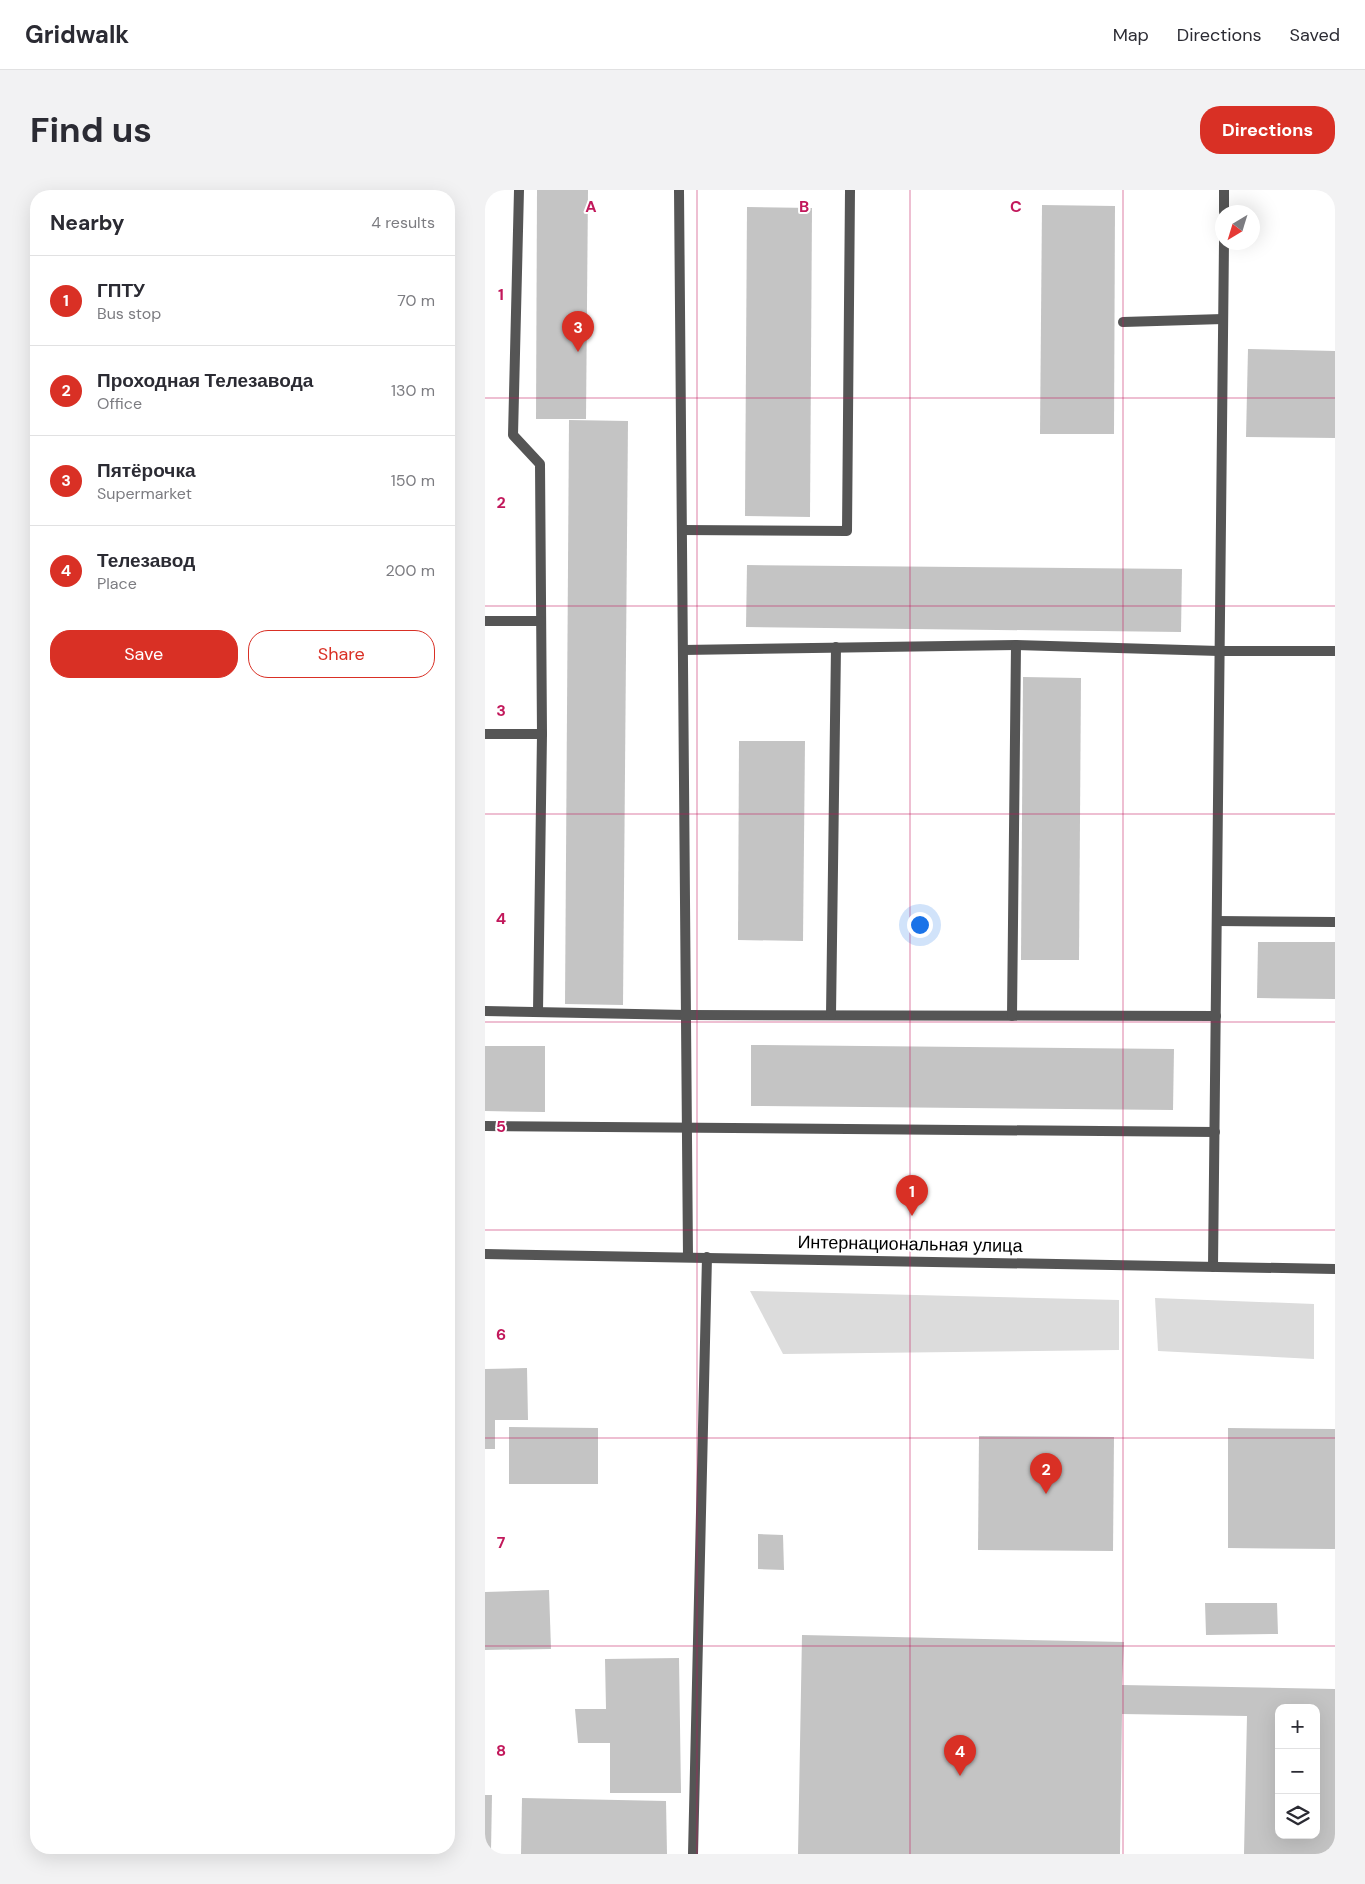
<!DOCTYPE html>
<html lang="en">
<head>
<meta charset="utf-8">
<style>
  body { margin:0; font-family:"DM Sans",sans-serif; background:#f2f2f3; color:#2b2b33 }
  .controls { position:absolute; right:15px; bottom:15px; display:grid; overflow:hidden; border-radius:10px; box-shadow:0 5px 20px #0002 }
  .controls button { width:45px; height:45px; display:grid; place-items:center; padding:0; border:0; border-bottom:1px solid #e1e1e2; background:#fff; color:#2b2b33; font:25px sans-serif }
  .compass { position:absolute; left:730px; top:15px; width:45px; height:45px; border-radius:50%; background:#fff; box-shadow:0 5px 20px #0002; rotate:218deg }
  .you { position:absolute; left:434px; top:734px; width:18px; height:18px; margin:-12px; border:4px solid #fff; border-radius:50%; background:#1a73e8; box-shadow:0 0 0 8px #1a73e833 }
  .badge { display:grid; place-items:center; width:32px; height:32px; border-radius:50%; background:#d93025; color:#fff; font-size:16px; font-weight:700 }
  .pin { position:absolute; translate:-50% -41px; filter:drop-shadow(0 1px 2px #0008) }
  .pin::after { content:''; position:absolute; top:26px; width:18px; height:15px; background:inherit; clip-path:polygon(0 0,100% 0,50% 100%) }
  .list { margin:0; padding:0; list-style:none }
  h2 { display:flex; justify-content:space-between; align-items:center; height:65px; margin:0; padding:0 20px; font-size:21px }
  h2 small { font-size:16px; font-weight:400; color:#7c7c81 }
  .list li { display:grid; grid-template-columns:32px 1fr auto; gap:15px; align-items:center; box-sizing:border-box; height:90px; padding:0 20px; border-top:1px solid #e1e1e2 }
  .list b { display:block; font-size:19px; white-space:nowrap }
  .list p { margin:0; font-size:16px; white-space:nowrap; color:#7c7c81 }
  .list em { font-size:16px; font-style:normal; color:#7c7c81 }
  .actions { display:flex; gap:10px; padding:15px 20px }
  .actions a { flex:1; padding:11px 0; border:1px solid #d93025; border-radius:20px; text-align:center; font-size:18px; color:#d93025 }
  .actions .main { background:#d93025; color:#fff }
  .icon { flex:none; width:28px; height:28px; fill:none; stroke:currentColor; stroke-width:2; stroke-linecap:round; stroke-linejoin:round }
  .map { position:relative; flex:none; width:850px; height:1664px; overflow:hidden; border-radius:20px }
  header { display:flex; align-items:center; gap:30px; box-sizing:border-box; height:70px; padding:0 25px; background:#fff; border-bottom:1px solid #e1e1e2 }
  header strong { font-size:24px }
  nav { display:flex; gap:28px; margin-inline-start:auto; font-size:18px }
  .intro { display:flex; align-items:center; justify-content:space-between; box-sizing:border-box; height:120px; padding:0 30px }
  h1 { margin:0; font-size:35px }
  .button { padding:12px 22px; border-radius:20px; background:#d93025; color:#fff; font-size:18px; font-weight:700 }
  main { display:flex; gap:30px; padding:0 30px }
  aside { flex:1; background:#fff; border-radius:20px; box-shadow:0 5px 20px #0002 }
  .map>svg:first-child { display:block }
</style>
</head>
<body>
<header>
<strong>Gridwalk</strong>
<nav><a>Map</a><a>Directions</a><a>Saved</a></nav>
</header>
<div class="intro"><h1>Find us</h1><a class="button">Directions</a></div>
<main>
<aside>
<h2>Nearby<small>4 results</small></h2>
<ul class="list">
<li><span class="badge">1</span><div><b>ГПТУ</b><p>Bus stop</p></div><em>70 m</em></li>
<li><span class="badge">2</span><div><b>Проходная Телезавода</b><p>Office</p></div><em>130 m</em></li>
<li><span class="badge">3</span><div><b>Пятёрочка</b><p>Supermarket</p></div><em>150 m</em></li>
<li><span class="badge">4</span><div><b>Телезавод</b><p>Place</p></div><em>200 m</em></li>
</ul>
<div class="actions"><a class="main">Save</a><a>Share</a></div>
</aside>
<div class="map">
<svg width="850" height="1664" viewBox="0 0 850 1664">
  <rect width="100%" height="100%" fill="#fff"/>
  <g fill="#dcdcdc">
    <polygon points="265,1101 634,1110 634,1160 298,1164"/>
    <polygon points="670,1108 829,1114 829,1169 673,1161"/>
  </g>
  <g fill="#c4c4c4" fill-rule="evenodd">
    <polygon points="52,0 103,0 101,229 51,229"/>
    <polygon points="557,15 630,16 629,244 555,244"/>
    <polygon points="262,17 327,18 325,327 260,326"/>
    <polygon points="763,159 850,161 850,248 761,247"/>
    <polygon points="84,230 143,231 138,815 80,814"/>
    <polygon points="262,375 697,379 696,442 261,437"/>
    <polygon points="538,487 596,488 594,770 536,770"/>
    <polygon points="254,551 320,551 318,751 253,750"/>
    <polygon points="773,752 850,752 850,809 772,808"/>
    <polygon points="266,855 689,859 688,920 266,916"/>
    <polygon points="0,856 60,856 60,922 0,921"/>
    <polygon points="42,1178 43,1230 10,1230 10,1259 0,1259 0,1179"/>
    <polygon points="24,1237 113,1238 113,1294 24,1294"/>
    <polygon points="743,1238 850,1239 850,1359 743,1358"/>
    <polygon points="494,1246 629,1247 628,1361 493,1360"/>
    <polygon points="273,1344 298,1345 299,1380 273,1379"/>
    <polygon points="64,1400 66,1459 0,1460 0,1402"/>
    <polygon points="720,1413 792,1413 793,1444 721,1445"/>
    <path d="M317,1445L639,1452L637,1495L850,1499V1664H759L762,1526L637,1524L635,1664H313ZM794,1518H831V1645H794Z"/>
    <polygon points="194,1468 196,1603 125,1603 125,1553 93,1553 90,1519 121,1519 120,1469"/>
    <polygon points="0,1605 7,1605 6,1661 0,1661"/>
    <polygon points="37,1608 181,1611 182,1664 36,1664"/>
  </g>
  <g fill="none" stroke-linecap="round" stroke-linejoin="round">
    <g stroke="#555" stroke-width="10">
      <polyline points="34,0 28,245 55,274 57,544 53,822"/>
      <polyline points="739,22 739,0"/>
      <polyline points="638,132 738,129"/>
      <polyline points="197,340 362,341 365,0"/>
      <polyline points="0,431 56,431"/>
      <polyline points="198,460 531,455 734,461 850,461"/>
      <polyline points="0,544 57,544"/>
      <polyline points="732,731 850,732"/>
      <polyline points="0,821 201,825 731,826"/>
      <polyline points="346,825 351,457"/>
      <polyline points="527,826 531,455"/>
      <polyline points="0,936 730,942"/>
      <polyline points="728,1077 739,52"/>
      <polyline points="208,1664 222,1067"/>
    </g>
    <polyline stroke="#555" stroke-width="10" points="194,0 203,1067"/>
    <polyline stroke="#555" stroke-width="10" points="0,1064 850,1079"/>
  </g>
  <path fill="none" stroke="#c2185b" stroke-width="1" stroke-opacity="0.55" d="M212,0V1664M425,0V1664M638,0V1664M0,208H850M0,416H850M0,624H850M0,832H850M0,1040H850M0,1248H850M0,1456H850"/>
  <g text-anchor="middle" stroke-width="4" stroke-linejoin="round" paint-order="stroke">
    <g font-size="18" fill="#000" stroke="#fff">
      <text transform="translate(425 1054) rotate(1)" y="6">Интернациональная улица</text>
    </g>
  </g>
  <g font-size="16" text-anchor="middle" font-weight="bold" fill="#c2185b" stroke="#fff" stroke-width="4" stroke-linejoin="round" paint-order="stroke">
    <text x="106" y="22">A</text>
    <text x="319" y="22">B</text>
    <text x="531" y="22">C</text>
    <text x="16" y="110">1</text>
    <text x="16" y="318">2</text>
    <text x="16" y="526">3</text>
    <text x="16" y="734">4</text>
    <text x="16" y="942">5</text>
    <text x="16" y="1150">6</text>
    <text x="16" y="1358">7</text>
    <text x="16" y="1566">8</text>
  </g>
</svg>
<div class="controls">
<button>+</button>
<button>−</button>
<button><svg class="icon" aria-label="layers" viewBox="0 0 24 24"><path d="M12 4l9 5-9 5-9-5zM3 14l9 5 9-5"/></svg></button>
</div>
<svg class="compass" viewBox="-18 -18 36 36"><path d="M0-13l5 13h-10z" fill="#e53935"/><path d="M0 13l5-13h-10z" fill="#7c7c81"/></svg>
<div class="you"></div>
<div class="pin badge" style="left:427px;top:1026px">1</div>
<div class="pin badge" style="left:561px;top:1304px">2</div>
<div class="pin badge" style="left:93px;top:162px">3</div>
<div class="pin badge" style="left:475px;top:1586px">4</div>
</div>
</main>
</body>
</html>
